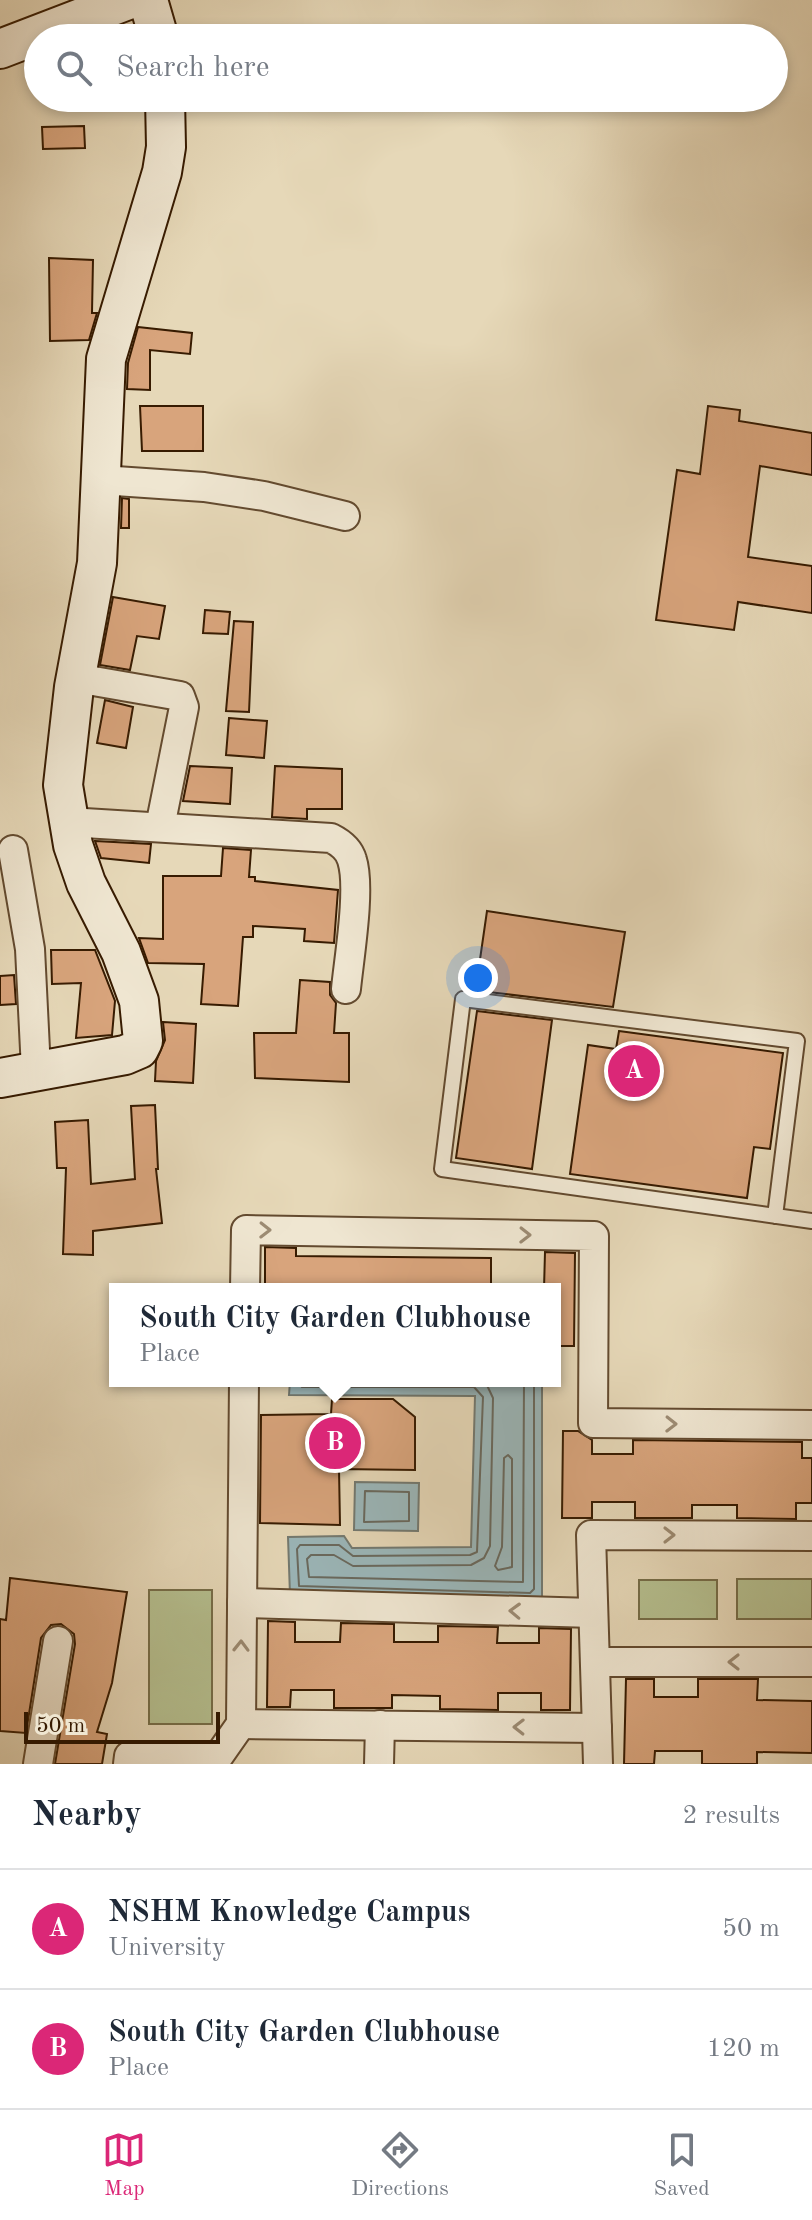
<!DOCTYPE html>
<html lang="en">
<head>
<meta charset="utf-8">
<style>
  body { margin:0; font-family:"Old Standard TT",serif; background:#f6f6f7; color:#1f2937 }
  .scale { position:absolute; left:24px; bottom:20px; width:196px; box-sizing:border-box; padding-left:8px; border:4px solid #371b01; border-top:0; font-size:22px; line-height:28px; white-space:nowrap; color:#371b01; -webkit-text-stroke:6px #efe6d1; paint-order:stroke }
  .you { position:absolute; left:478px; top:978px; width:28px; height:28px; margin:-20px; border:6px solid #fff; border-radius:50%; background:#1a73e8; box-shadow:0 0 0 12px #1a73e833 }
  .badge { display:grid; place-items:center; width:52px; height:52px; border-radius:50%; background:#db2777; color:#fff; font-size:26px; font-weight:700 }
  .pin { position:absolute; translate:-50% -50%; border:4px solid #fff; box-shadow:0 2px 8px #0006 }
  .popup { position:absolute; left:109px; top:1283px; width:452px; height:104px; box-sizing:border-box; display:grid; place-content:center; border-radius:0px; background:#fff; filter:drop-shadow(0 2px 6px #0005); font-size:26px; white-space:nowrap; color:#747a83 }
  .popup b { font-size:30px; color:#1f2937 }
  .popup::after { content:''; position:absolute; left:50%; top:100%; margin-left:-16px; border:16px solid transparent; border-top-color:#fff }
  .list { margin:0; padding:0; list-style:none }
  h2 { display:flex; justify-content:space-between; align-items:center; height:104px; margin:0; padding:0 32px; font-size:34px }
  h2 small { font-size:26px; font-weight:400; color:#747a83 }
  .list li { display:grid; grid-template-columns:52px 1fr auto; gap:24px; align-items:center; box-sizing:border-box; height:120px; padding:0 32px; border-top:2px solid #e0e1e3 }
  .list b { display:block; font-size:30px; white-space:nowrap }
  .list p { margin:0; font-size:26px; white-space:nowrap; color:#747a83 }
  .list em { font-size:26px; font-style:normal; color:#747a83 }
  .icon { flex:none; width:44px; height:44px; fill:none; stroke:currentColor; stroke-width:2; stroke-linecap:round; stroke-linejoin:round }
  .map { position:relative; flex:none; width:812px; height:1764px; overflow:hidden }
  .search { position:absolute; background:#fff; box-shadow:0 4px 12px #0003; left:24px; right:24px; top:24px; height:88px; display:flex; align-items:center; gap:20px; box-sizing:border-box; padding:0 28px; border-radius:44px; color:#747a83; font-size:30px }
  .sheet { height:344px; background:#fff }
  nav { display:flex; justify-content:space-around; align-items:center; box-sizing:border-box; height:112px; border-top:2px solid #e0e1e3; background:#fff; font-size:22px; color:#747a83 }
  nav a { display:grid; justify-items:center; gap:4px }
  nav .on { color:#db2777 }
  .map>svg:first-child { display:block }
</style>
</head>
<body>
<div class="map">
<svg width="812" height="1764" viewBox="0 0 812 1764">
  <rect width="100%" height="100%" fill="#e6d8b8"/>
  <filter id="stains"><feTurbulence type="fractalNoise" baseFrequency=".0025" numOctaves="4"/><feColorMatrix values="0 0 0 0 .2 0 0 0 0 .09 0 0 0 0 .02 0 0 0 .5 -.17"/></filter>
  <radialGradient id="worn" r=".72"><stop offset=".6" stop-color="#630" stop-opacity="0"/><stop offset="1" stop-color="#630" stop-opacity=".3"/></radialGradient>
  <g fill="#b5bf8f" stroke="#766d48" stroke-width="2">
    <rect x="737" y="1579" width="75" height="40"/>
    <rect x="639" y="1580" width="78" height="39"/>
    <rect x="149" y="1590" width="63" height="134"/>
  </g>
  <g fill="#9bb7ba" stroke="#737970" stroke-width="2">
    <polygon points="290,1381 542,1381 542,1601 290,1595 288,1537 344,1536 352,1548 471,1547 475,1396 289,1395"/>
    <polygon points="355,1482 419,1483 418,1531 354,1530"/>
  </g>
  <g fill="none" stroke-linecap="round" stroke-linejoin="round">
    <g stroke="#69695e" stroke-width="2">
      <polyline points="297,1381 302,1387 474,1387 483,1397 477,1552 470,1555 353,1556 339,1545 300,1545 297,1549 299,1586 530,1593 534,1589 534,1381"/>
      <polyline points="485,1381 493,1398 490,1546 484,1558 471,1565 353,1566 334,1555 311,1555 307,1559 309,1577 523,1582 524,1381"/>
      <polygon points="508,1455 512,1459 512,1567 498,1570 495,1566 502,1547 504,1458"/>
      <polygon points="365,1491 409,1492 409,1521 364,1522"/>
    </g>
  </g>
  <g fill="#d8a47c" stroke="#371b01" stroke-width="2">
    <polygon points="84,126 85,148 43,149 42,127"/>
    <polygon points="49,258 93,260 92,313 97,313 89,340 50,341"/>
    <polygon points="138,327 192,333 190,354 150,350 150,390 127,389 128,363"/>
    <polygon points="140,406 203,406 203,451 142,451"/>
    <polygon points="708,406 740,410 739,421 812,433 812,475 760,466 748,557 812,566 812,613 738,602 734,630 656,620 677,470 700,474"/>
    <polygon points="122,498 129,499 129,528 121,528"/>
    <polygon points="113,597 165,606 159,639 137,636 130,670 100,665"/>
    <polygon points="205,610 230,612 228,634 203,633"/>
    <polygon points="234,621 253,622 249,712 226,711"/>
    <polygon points="105,700 133,707 126,748 97,743"/>
    <polygon points="229,718 267,721 264,758 226,755"/>
    <polygon points="190,766 232,768 230,804 183,801"/>
    <polygon points="275,766 342,769 342,809 307,809 307,819 272,817"/>
    <polygon points="95,841 151,844 149,863 101,858"/>
    <polygon points="223,848 251,850 249,877 255,877 255,881 338,890 334,943 304,941 305,929 253,926 253,937 243,937 238,1006 201,1004 204,964 148,963 139,938 163,939 163,876 221,876"/>
    <polygon points="487,911 625,932 613,1007 480,991 480,987 476,987"/>
    <polygon points="51,950 95,950 115,1001 112,1035 76,1038 81,983 52,984"/>
    <polygon points="14,975 16,1004 0,1005 0,976"/>
    <polygon points="300,980 330,982 330,995 336,1003 334,1033 349,1033 349,1082 255,1078 254,1033 296,1033"/>
    <polygon points="477,1011 552,1020 532,1169 456,1158"/>
    <polygon points="163,1022 196,1024 193,1083 155,1081 156,1061 165,1040"/>
    <polygon points="619,1031 783,1053 770,1149 754,1147 747,1198 570,1174 588,1045 616,1049"/>
    <polygon points="155,1105 158,1169 156,1169 162,1223 93,1231 93,1255 63,1254 66,1168 57,1168 55,1122 88,1120 91,1184 135,1179 131,1106"/>
    <polygon points="265,1247 296,1248 296,1256 491,1258 491,1289 265,1289"/>
    <polygon points="545,1252 575,1253 574,1346 555,1346 555,1289 544,1289"/>
    <polygon points="332,1399 393,1399 415,1417 415,1470 339,1469 340,1525 260,1523 261,1415 331,1414"/>
    <polygon points="563,1431 578,1431 592,1440 592,1454 633,1454 633,1440 802,1442 802,1458 812,1458 812,1503 796,1503 796,1519 737,1518 737,1505 692,1505 692,1518 635,1518 635,1502 592,1502 592,1518 562,1518"/>
    <polygon points="10,1578 127,1592 112,1683 97,1732 107,1734 102,1764 55,1764 75,1644 74,1634 61,1624 51,1625 41,1638 26,1733 0,1731 0,1619 6,1620"/>
    <polygon points="268,1621 295,1622 295,1642 340,1642 341,1623 394,1624 394,1642 438,1642 438,1626 498,1627 497,1643 539,1643 539,1628 571,1629 570,1710 541,1710 541,1693 498,1693 498,1710 440,1709 440,1696 392,1695 392,1708 334,1708 334,1690 291,1690 290,1707 267,1707"/>
    <polygon points="626,1679 654,1679 654,1697 698,1697 698,1679 758,1679 757,1700 812,1701 812,1753 757,1752 757,1764 702,1764 702,1751 655,1751 654,1764 624,1764"/>
  </g>
  <g fill="none" stroke-linecap="round" stroke-linejoin="round">
    <g stroke="#634a2f" stroke-width="18">
      <polyline id="lane" points="775,1216 797,1041 463,999 442,1169 812,1221"/>
    </g>
    <g stroke="#634a2f" stroke-width="32">
      <g id="street">
        <polyline points="101,480 204,487 264,496 345,516"/>
        <polyline points="76,678 180,696 184,707 160,827"/>
        <path d="M68,822L331,838C341,843 349,849 352,860C361,888 349,958 346,989"/>
        <polyline points="13,850 30,949 36,1070"/>
        <polyline points="245,1289 246,1230 594,1236 593,1423 812,1425"/>
        <polyline points="242,1603 593,1613"/>
        <polyline points="595,1662 812,1662"/>
        <polyline points="241,1724 597,1728"/>
        <polyline points="38,1764 58,1641"/>
        <polyline points="128,1764 129,1756 218,1757 241,1724 244,1381"/>
        <polyline points="379,1764 380,1725"/>
        <polyline points="598,1764 591,1535 812,1536"/>
      </g>
    </g>
    <g stroke="#371b01" stroke-width="42">
      <g id="secondary">
        <polyline points="148,0 159,38"/>
        <polyline points="0,49 128,0"/>
        <polyline points="0,1078 125,1055 139,1049 143,1041 139,1001 121,952 86,883 73,845 63,785 74,687 97,563 106,359 162,172 166,147 165,98"/>
      </g>
    </g>
    <use href="#lane" stroke="#efe6d1" stroke-width="14"/>
    <use href="#street" stroke="#efe6d1" stroke-width="28"/>
    <use href="#secondary" stroke="#efe6d1" stroke-width="38"/>
  </g>
  <defs><path id="oneway-chevron" d="M-2-3.5L2.5 0L-2 3.5" fill="none" stroke-width="1.6" stroke-linecap="round" stroke-linejoin="round" transform="scale(2)"/></defs>
  <g stroke="#9c8b73">
    <use href="#oneway-chevron" transform="translate(265 1230) rotate(1)"/>
    <use href="#oneway-chevron" transform="translate(525 1235) rotate(1)"/>
    <use href="#oneway-chevron" transform="translate(671 1424) rotate(1)"/>
    <use href="#oneway-chevron" transform="translate(669 1535)"/>
    <use href="#oneway-chevron" transform="translate(515 1611) rotate(-178)"/>
    <use href="#oneway-chevron" transform="translate(241 1646) rotate(-89)"/>
    <use href="#oneway-chevron" transform="translate(734 1662) rotate(-180)"/>
    <use href="#oneway-chevron" transform="translate(519 1727) rotate(-179)"/>
  </g>
  <rect width="100%" height="100%" filter="url(#stains)"/>
  <rect width="100%" height="100%" fill="url(#worn)"/>
</svg>
<div class="scale">50 m</div>
<div class="you"></div>
<div class="pin badge" style="left:634px;top:1071px">A</div>
<div class="pin badge" style="left:335px;top:1443px">B</div>
<div class="popup"><b>South City Garden Clubhouse</b>Place</div>
<div class="search"><svg class="icon" aria-label="search" viewBox="0 0 24 24"><circle cx="10" cy="10" r="6"/><path d="M15 15l6 6"/></svg>Search here</div>
</div>
<section class="sheet">
<h2>Nearby<small>2 results</small></h2>
<ul class="list">
<li><span class="badge">A</span><div><b>NSHM Knowledge Campus</b><p>University</p></div><em>50 m</em></li>
<li><span class="badge">B</span><div><b>South City Garden Clubhouse</b><p>Place</p></div><em>120 m</em></li>
</ul>
</section>
<nav>
<a class="on"><svg class="icon" aria-label="map" viewBox="0 0 24 24"><path d="M3 6l6-2 6 2 6-2v14l-6 2-6-2-6 2zM9 4v14M15 6v14"/></svg>Map</a>
<a><svg class="icon" aria-label="directions" viewBox="0 0 24 24"><path d="M12 3l9 9-9 9-9-9zM9 14v-3h6M13 9l2 2-2 2"/></svg>Directions</a>
<a><svg class="icon" aria-label="saved" viewBox="0 0 24 24"><path d="M7 4h10v16l-5-4-5 4z"/></svg>Saved</a>
</nav>
</body>
</html>
